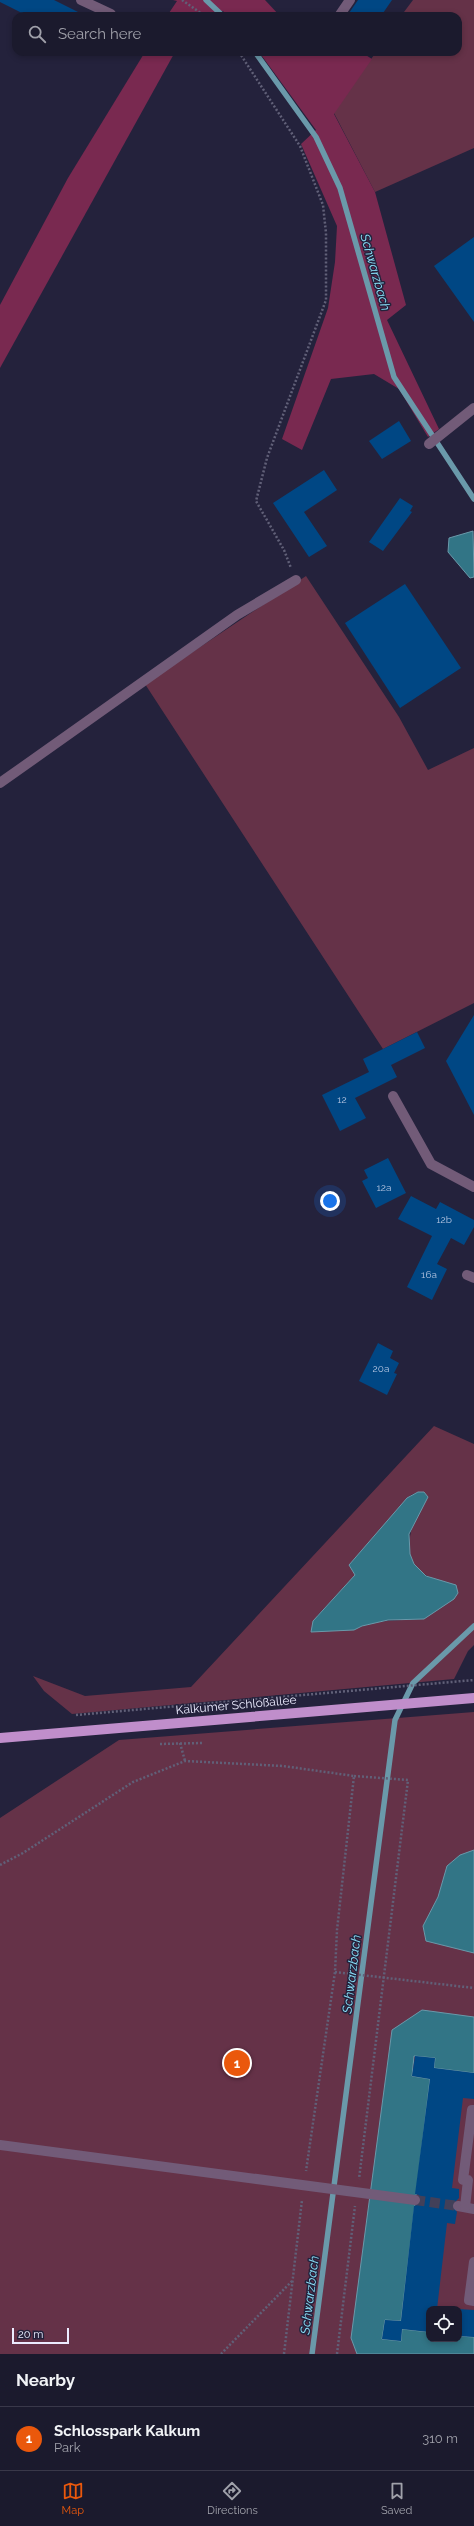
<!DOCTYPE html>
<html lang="en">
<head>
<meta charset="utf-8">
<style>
  body { margin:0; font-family:Raleway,sans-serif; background:#282739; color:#f1f3f6 }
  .controls { position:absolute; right:12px; bottom:12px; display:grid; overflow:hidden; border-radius:8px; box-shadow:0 2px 6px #0003 }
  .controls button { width:36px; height:36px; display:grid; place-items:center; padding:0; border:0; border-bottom:1px solid #393849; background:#1b1a2d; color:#f1f3f6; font:20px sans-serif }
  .scale { position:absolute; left:12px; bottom:10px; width:57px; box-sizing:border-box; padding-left:4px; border:2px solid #ececff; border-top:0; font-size:11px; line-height:14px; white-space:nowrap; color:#ececff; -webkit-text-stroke:3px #24223c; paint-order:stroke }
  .you { position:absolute; left:330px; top:1201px; width:14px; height:14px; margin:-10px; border:3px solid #fff; border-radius:50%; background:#1a73e8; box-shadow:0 0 0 6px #1a73e833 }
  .badge { display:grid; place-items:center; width:26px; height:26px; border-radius:50%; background:#ea580c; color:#fff; font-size:13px; font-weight:700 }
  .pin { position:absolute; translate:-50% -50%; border:2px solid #fff; box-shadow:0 1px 4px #0006 }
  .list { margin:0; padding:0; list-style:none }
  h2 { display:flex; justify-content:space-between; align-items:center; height:52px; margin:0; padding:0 16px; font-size:17px }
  h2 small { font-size:13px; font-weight:400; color:#a0a1aa }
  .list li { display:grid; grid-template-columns:26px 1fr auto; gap:12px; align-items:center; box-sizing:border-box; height:64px; padding:0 16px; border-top:1px solid #393849 }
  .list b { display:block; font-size:15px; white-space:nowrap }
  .list p { margin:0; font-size:13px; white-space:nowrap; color:#a0a1aa }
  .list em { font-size:13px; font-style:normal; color:#a0a1aa }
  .icon { flex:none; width:22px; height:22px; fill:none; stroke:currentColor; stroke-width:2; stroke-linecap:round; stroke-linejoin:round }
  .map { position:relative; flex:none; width:474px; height:2354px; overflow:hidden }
  .search { position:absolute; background:#1b1a2d; box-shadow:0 2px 6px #0003; left:12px; right:12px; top:12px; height:44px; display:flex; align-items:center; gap:10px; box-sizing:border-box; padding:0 14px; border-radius:12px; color:#a0a1aa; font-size:15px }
  .sheet { height:116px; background:#1b1a2d }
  nav { display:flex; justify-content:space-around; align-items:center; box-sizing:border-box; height:56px; border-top:1px solid #393849; background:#1b1a2d; font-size:11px; color:#a0a1aa }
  nav a { display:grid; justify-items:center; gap:2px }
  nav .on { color:#ea580c }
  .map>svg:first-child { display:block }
</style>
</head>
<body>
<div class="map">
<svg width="474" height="2354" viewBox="0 0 474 2354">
  <rect width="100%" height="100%" fill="#24223c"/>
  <g fill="#653248" fill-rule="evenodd">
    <polygon points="413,0 474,0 474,148 375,192 334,113 376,52 458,52 458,16 401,16"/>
    <polygon points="306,576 399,717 428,770 474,748 474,1003 383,1049 145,684"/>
    <path d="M434,1426L474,1444V1645L468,1651L454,1679L72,1714L44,1691L33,1676L85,1696L191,1687ZM418,1492H424C413,1525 391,1566 438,1580L424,1619C401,1621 376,1618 354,1630L317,1616L355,1575L349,1565L411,1495Z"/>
    <path d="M474,1712V2354H0V1818L119,1740ZM429,2309H459V2339H429Z"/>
  </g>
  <g fill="#792950">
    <polygon points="173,0 265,0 280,16 227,16 223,11 195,16 167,16 177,1"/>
    <polygon points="145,52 175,52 0,368 0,305 68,178"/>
    <polygon points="259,52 361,52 372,59 334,114 375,192 406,305 387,320 439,429 428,437 399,389 374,374 331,379 302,450 282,439 328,308 335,262 337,226 301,144 316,130"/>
  </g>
  <g fill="#327586" stroke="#6a99aa">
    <polygon points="473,531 474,577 470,578 448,552 449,538"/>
    <polygon points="418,1492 424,1492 428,1497 409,1534 410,1554 414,1564 426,1576 456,1585 458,1593 454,1599 424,1619 388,1620 362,1626 354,1630 311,1632 313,1621 355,1575 349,1565 407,1498"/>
    <polygon points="474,1850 474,1953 426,1941 423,1926 438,1897 447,1866 460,1855"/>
    <polygon points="422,2010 474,2017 474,2073 434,2068 435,2058 414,2056 412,2076 430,2079 401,2321 385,2320 382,2339 401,2341 402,2329 429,2332 429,2339 459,2339 459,2336 474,2337 474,2354 357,2354 351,2338 392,2030"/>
  </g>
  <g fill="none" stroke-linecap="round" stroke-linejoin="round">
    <g stroke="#6a99aa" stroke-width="5.5">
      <polyline points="206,0 223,16"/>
      <polyline points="255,52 316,137 340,188 394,377 474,499"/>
      <polyline points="312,2354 395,1720 413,1683 474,1626"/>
    </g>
  </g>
  <g fill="#004784">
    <polygon points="0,0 54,0 86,16 28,16 0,2"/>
    <polygon points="358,0 392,0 381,16 347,16"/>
    <polygon points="474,237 474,322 434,266"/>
    <polygon points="399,421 411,441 382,459 369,441"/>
    <polygon points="324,470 337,490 304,512 327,546 309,557 273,503"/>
    <polygon points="400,498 413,506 410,511 412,512 383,551 369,542"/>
    <polygon points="405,584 461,668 400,708 345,623"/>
    <polygon points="474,1015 474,1115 446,1061"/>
    <polygon points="417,1032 425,1048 391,1065 397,1077 355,1098 366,1118 340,1131 322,1095 369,1072 363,1059"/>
    <polygon points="388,1158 406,1193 376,1208 362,1181 368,1178 364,1170"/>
    <polygon points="411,1196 436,1209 440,1202 474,1220 474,1227 464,1245 451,1238 437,1264 447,1269 432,1300 407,1287 432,1236 398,1219"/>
    <polygon points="378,1343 393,1351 390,1358 399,1363 394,1373 397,1374 387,1395 359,1381"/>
    <polygon points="415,2056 435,2058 434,2068 474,2073 474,2099 463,2098 452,2188 459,2189 459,2198 452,2205 457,2212 455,2224 447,2223 437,2309 429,2309 429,2332 402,2329 401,2341 382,2339 385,2320 401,2321 414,2206 420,2204 421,2200 419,2195 415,2194 430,2079 412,2076"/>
    <polygon points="459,2309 474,2310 474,2337 459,2336"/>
  </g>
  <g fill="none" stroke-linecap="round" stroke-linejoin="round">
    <polyline stroke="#424059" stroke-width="10" stroke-dasharray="10 5" stroke-linecap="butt" points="415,2200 458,2206"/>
    <g stroke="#616078" stroke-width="2.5" stroke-dasharray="2 2" stroke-linecap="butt">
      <polyline points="182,0 205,16"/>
      <polyline points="239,52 300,146 323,205 326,233 326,300 267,458 256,501 284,550 291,568"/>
      <polyline points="76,1715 474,1680"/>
      <polyline points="180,1743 185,1761"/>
      <polyline points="160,1744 202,1743"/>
      <polyline points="354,1776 408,1780 359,2179"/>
      <polyline points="0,1865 23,1853 133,1782 185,1761 283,1766 354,1776 337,1930 335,1972 306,2171"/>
      <polyline points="335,1972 474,1988"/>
      <polyline points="221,2354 292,2281"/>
      <polyline points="284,2354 302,2200"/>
      <polyline points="337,2354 355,2206"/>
    </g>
    <g stroke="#725b78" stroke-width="10">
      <polyline points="81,0 111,14"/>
      <polyline points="339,16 350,0"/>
      <polyline points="429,444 474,408"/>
      <polyline points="0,783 237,615 296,580"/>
      <polyline points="393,1096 431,1164 474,1187"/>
      <polyline points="467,1275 474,1278"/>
      <polyline points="0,2145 415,2200"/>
      <polyline points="458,2206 474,2209"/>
      <polyline points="465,2207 468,2180 463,2180 472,2110 474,2110"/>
      <polyline points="474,2262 469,2300 474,2301"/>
    </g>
    <polyline stroke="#c08ecb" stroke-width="10" points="0,1738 474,1698"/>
  </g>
  <g text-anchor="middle" stroke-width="3" stroke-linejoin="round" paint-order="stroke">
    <g font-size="10" fill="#b1c3e0">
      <text x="342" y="1103">12</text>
      <text x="384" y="1191">12a</text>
      <text x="444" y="1223">12b</text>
      <text x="429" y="1278">16a</text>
      <text x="381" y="1372">20a</text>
    </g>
    <g font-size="12" fill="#ececff" stroke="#24223c">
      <text transform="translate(236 1705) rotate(-5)" y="4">Kalkumer Schloßallee</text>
    </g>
    <g font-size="13" font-style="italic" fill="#8ae0f9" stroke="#24223c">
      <text transform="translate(376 272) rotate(74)" y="5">Schwarzbach</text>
      <text transform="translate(351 1974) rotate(-83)" y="5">Schwarzbach</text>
      <text transform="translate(309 2295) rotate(-83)" y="5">Schwarzbach</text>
    </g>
  </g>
</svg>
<div class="controls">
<button><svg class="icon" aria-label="locate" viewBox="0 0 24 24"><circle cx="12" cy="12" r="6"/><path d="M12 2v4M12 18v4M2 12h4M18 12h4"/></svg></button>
</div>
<div class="scale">20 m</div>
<div class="you"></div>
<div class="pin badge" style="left:237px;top:2063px">1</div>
<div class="search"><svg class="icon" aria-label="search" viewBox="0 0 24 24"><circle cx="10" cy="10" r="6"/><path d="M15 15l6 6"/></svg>Search here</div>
</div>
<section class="sheet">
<h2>Nearby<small></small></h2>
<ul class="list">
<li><span class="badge">1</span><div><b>Schlosspark Kalkum</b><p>Park</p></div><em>310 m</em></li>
</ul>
</section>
<nav>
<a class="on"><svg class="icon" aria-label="map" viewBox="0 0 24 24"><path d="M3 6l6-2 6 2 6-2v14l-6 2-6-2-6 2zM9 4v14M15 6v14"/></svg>Map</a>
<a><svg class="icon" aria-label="directions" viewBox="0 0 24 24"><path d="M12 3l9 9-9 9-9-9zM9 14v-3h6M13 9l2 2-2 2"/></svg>Directions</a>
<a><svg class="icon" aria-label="saved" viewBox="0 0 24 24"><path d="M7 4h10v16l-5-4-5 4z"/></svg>Saved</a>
</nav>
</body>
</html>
